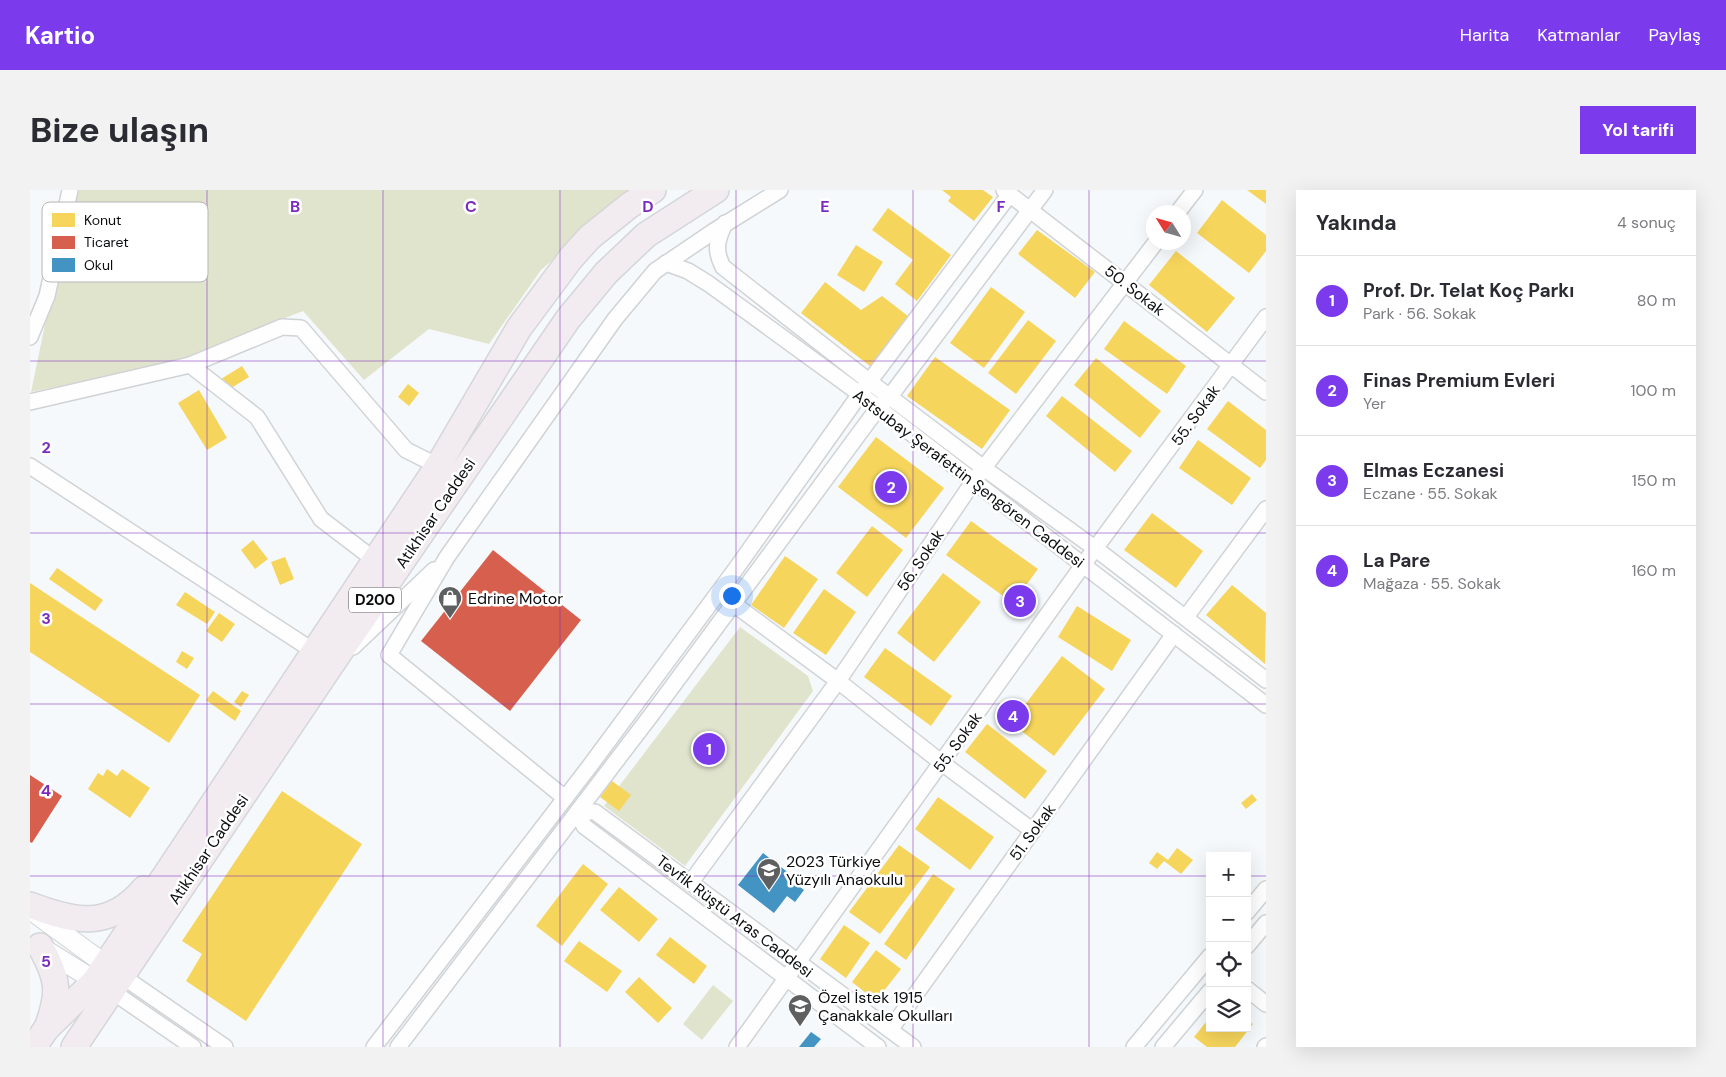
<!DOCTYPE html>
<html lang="tr">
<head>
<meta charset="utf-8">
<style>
  body { margin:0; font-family:"DM Sans",sans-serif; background:#f2f2f3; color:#2b2b33 }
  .controls { position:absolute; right:15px; bottom:15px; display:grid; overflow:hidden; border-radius:0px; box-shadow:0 5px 20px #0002 }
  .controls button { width:45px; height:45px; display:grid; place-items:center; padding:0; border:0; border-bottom:1px solid #e1e1e2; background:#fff; color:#2b2b33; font:25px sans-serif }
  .compass { position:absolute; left:1116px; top:15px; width:45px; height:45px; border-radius:50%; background:#fff; box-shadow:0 5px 20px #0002; rotate:307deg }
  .you { position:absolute; left:701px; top:405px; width:18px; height:18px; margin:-12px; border:4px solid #fff; border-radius:50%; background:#1a73e8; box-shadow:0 0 0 8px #1a73e833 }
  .badge { display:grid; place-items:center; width:32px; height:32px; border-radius:50%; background:#7c3aed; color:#fff; font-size:16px; font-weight:700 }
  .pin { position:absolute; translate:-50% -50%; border:2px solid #fff; box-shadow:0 1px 5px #0006 }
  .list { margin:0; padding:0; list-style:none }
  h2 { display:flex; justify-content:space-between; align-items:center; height:65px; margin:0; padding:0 20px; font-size:21px }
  h2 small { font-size:16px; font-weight:400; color:#7c7c81 }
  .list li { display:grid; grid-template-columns:32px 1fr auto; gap:15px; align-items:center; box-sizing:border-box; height:90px; padding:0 20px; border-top:1px solid #e1e1e2 }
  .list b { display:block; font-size:19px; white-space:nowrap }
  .list p { margin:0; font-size:16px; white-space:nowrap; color:#7c7c81 }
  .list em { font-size:16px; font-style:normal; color:#7c7c81 }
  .icon { flex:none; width:28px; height:28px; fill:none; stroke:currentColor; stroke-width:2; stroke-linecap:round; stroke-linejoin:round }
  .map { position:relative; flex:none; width:1236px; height:857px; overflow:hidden; border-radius:0px }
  header { display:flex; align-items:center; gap:30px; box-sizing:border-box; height:70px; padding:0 25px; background:#7c3aed; color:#fff }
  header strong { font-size:24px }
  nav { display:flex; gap:28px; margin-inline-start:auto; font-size:18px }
  .intro { display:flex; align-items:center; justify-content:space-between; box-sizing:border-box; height:120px; padding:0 30px }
  h1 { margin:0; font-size:35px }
  .button { padding:12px 22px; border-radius:0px; background:#7c3aed; color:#fff; font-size:18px; font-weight:700 }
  main { display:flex; gap:30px; padding:0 30px }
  aside { flex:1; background:#fff; border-radius:0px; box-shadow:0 5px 20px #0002 }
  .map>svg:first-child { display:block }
</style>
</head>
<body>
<header>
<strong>Kartio</strong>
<nav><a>Harita</a><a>Katmanlar</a><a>Paylaş</a></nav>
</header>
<div class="intro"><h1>Bize ulaşın</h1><a class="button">Yol tarifi</a></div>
<main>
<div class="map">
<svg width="1236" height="857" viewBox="0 0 1236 857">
  <rect width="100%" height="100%" fill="#f6f9fc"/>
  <g fill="#e1e4cc">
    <polygon points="43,0 603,0 511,80 459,154 399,139 334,190 273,121 139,174 1,202"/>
    <polygon points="710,437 778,486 783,501 655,676 574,616"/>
    <polygon points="683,795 703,811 672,850 653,834"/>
  </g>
  <g fill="#f6d55c">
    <polygon points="912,0 953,0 963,7 944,31 918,11 921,7"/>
    <polygon points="1217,0 1236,0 1236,14"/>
    <polygon points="1192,10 1236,45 1236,61 1219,83 1167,43"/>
    <polygon points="858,18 921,65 887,111 865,94 883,70 842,40"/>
    <polygon points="1007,40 1065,82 1045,108 988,64"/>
    <polygon points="826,55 853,72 834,102 807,85"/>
    <polygon points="1146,61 1205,108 1177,142 1119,95"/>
    <polygon points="795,92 831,120 852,106 878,126 840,176 771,123"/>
    <polygon points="961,97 995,122 954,178 920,153"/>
    <polygon points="998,130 1026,151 986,204 958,183"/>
    <polygon points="1094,131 1156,176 1137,204 1074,159"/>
    <polygon points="905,167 980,220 952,259 877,206"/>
    <polygon points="1066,168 1131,221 1110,248 1044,195"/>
    <polygon points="212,176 219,187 198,200 191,189"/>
    <polygon points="378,194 389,203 379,216 368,207"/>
    <polygon points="169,200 197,248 177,260 148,213"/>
    <polygon points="1032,206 1102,261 1085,282 1016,226"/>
    <polygon points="1198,211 1236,240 1236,270 1230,278 1177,239"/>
    <polygon points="846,247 914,298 876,348 808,297"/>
    <polygon points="1168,250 1221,288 1202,315 1149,278"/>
    <polygon points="1122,323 1173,361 1146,398 1094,360"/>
    <polygon points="941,331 1008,379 983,413 916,365"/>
    <polygon points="842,336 873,360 837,407 806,383"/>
    <polygon points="223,350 238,369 225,379 211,360"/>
    <polygon points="755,366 788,389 754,438 721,415"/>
    <polygon points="255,367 264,389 250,395 241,372"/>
    <polygon points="27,378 73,410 65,421 19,389"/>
    <polygon points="913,383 951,412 904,472 867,443"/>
    <polygon points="0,393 170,505 139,553 0,462"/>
    <polygon points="1202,395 1236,423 1235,474 1176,425"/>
    <polygon points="794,399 826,422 796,465 763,443"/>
    <polygon points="155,402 185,422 177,434 146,415"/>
    <polygon points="1047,416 1101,450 1082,481 1028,447"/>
    <polygon points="189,423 205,434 192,452 176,441"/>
    <polygon points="855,458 922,506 901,536 834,487"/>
    <polygon points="152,461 164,468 157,479 146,472"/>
    <polygon points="1032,466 1075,499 1024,566 981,533"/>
    <polygon points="183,501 211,521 205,531 176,510"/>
    <polygon points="212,501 219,505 211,517 204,512"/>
    <polygon points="957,534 1017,581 995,609 935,562"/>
    <polygon points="77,579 87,586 92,579 120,598 100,628 58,599 68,583 73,586"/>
    <polygon points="582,591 601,605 589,621 570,607"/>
    <polygon points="252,601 332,654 216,831 156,791 172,764 152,751"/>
    <polygon points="1222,604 1227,610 1216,619 1211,613"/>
    <polygon points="908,607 964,647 940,680 885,639"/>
    <polygon points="869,655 900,677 850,744 819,722"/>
    <polygon points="1147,658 1163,670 1151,684 1134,671 1127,679 1119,673 1127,662 1138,670"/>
    <polygon points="553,674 578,694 532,756 506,736"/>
    <polygon points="903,684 925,699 876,770 854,754"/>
    <polygon points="589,697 628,729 609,752 570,720"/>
    <polygon points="814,735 840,753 816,788 790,769"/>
    <polygon points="640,747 677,776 664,794 626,765"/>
    <polygon points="549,751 592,781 577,802 534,771"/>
    <polygon points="846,760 871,779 846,811 822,792"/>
    <polygon points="609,787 642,818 628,833 595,802"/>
    <polygon points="1180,827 1180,838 1217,838 1217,830 1223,834 1205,857 1177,857 1164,847"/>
  </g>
  <g fill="#d6604d">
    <polygon points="463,360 551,430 480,521 391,451"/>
    <polygon points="0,585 32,606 2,653 0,652"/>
  </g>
  <g fill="#4393c3">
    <polygon points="733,663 769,691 766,694 774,700 765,712 757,706 744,723 708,695"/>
    <polygon points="781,842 791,849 784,857 769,857"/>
  </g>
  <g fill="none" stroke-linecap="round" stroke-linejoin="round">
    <g stroke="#d0d3d5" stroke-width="18">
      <g id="minor">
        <polyline points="974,0 1236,202"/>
        <polyline points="1148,22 1165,0"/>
        <path d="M695,33C687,50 684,60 693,77L840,192L955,279L1066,359L1236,490"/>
        <polyline points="636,73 658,81 679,94 830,204 1236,515"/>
        <polyline points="0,147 17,106 40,0"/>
        <polyline points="160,175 227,227 291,329 346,371"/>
        <polyline points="0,212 160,175 252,137 271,138 376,260 408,276"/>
        <polyline points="0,276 285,462"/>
        <polyline points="697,409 808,491 912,573 1003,641"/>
        <polyline points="1156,427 1236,319"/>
        <polyline points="323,457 404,380"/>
        <polyline points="535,608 359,465 417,367 585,129 625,81 684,41 750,0"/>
        <polyline points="548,621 565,622 883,857"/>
        <polyline points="548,621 554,636 848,857"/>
        <polyline points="661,692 808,491 943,292 1126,52"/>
        <polyline points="1217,722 1236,699"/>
        <polyline points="1217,756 1236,733"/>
        <polyline points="92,786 195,857"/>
        <polyline points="1217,799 1236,814"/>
        <polyline points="83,802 163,857"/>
        <polyline points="860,840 1144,444"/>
        <polyline points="344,857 559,577 705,380 830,204 980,4"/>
        <polyline points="368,857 622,524 848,218 861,205 1015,0"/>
        <polyline points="707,857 1053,375 1236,127"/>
        <polyline points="1104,857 1180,766"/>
        <polyline points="1133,857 1180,801"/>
        <polyline points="1235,857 1236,856"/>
      </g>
    </g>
    <g stroke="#d0d3d5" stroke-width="21">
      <g id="tertiary">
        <polyline points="2,721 87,783"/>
        <polyline points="9,756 75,797"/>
      </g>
    </g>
    <g stroke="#d4d6d8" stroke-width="28">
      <g id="trunk">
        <path d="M0,715C45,732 79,740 114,699"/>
        <path d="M10,756C29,789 30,803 17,838"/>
        <polyline points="4,857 16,839 65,791 408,276 489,138 541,68 560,47 600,15 623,0"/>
        <polyline points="44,857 305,469 538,129 576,83 616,45 686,0"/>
      </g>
    </g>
    <use href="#minor" stroke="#fefeff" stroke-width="15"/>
    <use href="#tertiary" stroke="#fefeff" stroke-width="19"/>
    <use href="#trunk" stroke="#f2ecf0" stroke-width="25"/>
  </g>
  <path fill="none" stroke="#7b2cbf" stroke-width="1" stroke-opacity="0.55" d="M177,0V857M353,0V857M530,0V857M706,0V857M883,0V857M1059,0V857M0,171H1236M0,343H1236M0,514H1236M0,686H1180M1217,686H1236"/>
  <defs>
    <g id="shop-pin" transform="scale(1.25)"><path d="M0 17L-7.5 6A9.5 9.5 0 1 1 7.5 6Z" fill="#5d5f61" stroke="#fff"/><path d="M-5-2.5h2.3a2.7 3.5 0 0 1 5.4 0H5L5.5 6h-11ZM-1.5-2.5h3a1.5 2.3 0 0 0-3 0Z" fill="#fff"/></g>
    <g id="school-pin" transform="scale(1.25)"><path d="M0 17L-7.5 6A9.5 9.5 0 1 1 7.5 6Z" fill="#5d5f61" stroke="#fff"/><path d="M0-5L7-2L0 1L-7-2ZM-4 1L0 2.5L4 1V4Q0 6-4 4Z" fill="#fff"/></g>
  </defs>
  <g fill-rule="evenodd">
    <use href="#shop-pin" x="420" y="408"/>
    <use href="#school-pin" x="739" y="680"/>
    <use href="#school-pin" x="770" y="816"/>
  </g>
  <g text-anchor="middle" stroke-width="5" stroke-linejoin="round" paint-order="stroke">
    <rect fill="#fff" stroke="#545556" stroke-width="1" x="319" y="397.5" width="52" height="25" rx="4"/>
    <g font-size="15" font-weight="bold" fill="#0a0c0e">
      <text x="345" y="415">D200</text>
    </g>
    <g font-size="16" fill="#0a0c0e" stroke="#fff">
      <text transform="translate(1105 100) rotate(38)" y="6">50. Sokak</text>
      <text transform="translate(1165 225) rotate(-54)" y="6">55. Sokak</text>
      <text transform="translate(939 288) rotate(37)" y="6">Astsubay Şerafettin Şengören Caddesi</text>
      <text transform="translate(405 323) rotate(-56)" y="6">Atikhisar Caddesi</text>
      <text transform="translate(890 370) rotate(-56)" y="6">56. Sokak</text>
      <text transform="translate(927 552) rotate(-54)" y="6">55. Sokak</text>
      <text transform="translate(1002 642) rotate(-54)" y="6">51. Sokak</text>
      <text transform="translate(178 659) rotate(-56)" y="6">Atikhisar Caddesi</text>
      <text transform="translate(705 726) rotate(37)" y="6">Tevfik Rüştü Aras Caddesi</text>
    </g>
    <g font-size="16" fill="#0a0c0e" stroke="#fff" text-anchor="start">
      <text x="438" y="414">Edrine Motor</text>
      <text x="756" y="677">2023 Türkiye<tspan x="756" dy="18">Yüzyılı Anaokulu</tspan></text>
      <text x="788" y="813">Özel İstek 1915<tspan x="788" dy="18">Çanakkale Okulları</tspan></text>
    </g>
  </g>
  <rect x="12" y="12" width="166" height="80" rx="8" fill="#fff" stroke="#b6b6b7" stroke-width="1"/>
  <rect x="22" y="23" width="23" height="14" fill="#f6d55c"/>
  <rect x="22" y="46" width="23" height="13" fill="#d6604d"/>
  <rect x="22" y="68" width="23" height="14" fill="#4393c3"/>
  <g font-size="14" fill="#0a0c0e">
    <text x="54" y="35">Konut</text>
    <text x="54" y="57">Ticaret</text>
    <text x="54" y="80">Okul</text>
  </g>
  <g font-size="16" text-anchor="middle" font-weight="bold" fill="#7b2cbf" stroke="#fff" stroke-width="5" stroke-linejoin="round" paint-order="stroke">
    <text x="265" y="22">B</text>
    <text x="441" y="22">C</text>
    <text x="618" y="22">D</text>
    <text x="795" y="22">E</text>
    <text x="971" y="22">F</text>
    <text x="16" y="263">2</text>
    <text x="16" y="434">3</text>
    <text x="16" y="606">4</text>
    <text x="16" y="777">5</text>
  </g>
</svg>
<div class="controls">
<button>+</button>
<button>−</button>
<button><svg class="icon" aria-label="locate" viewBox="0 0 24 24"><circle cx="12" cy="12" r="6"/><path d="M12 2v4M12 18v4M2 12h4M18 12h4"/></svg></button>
<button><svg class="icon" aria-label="layers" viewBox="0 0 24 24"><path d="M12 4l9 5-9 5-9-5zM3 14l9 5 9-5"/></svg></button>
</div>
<svg class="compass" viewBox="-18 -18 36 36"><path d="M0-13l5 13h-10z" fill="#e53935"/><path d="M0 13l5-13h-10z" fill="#7c7c81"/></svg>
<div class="you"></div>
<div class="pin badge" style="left:679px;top:559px">1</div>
<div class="pin badge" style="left:861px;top:297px">2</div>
<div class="pin badge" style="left:990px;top:411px">3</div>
<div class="pin badge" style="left:983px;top:526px">4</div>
</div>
<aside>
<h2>Yakında<small>4 sonuç</small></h2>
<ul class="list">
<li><span class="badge">1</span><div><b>Prof. Dr. Telat Koç Parkı</b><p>Park · 56. Sokak</p></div><em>80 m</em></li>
<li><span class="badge">2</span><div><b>Finas Premium Evleri</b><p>Yer</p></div><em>100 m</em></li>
<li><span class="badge">3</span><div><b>Elmas Eczanesi</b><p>Eczane · 55. Sokak</p></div><em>150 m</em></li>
<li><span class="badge">4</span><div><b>La Pare</b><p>Mağaza · 55. Sokak</p></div><em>160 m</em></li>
</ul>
</aside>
</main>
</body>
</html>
